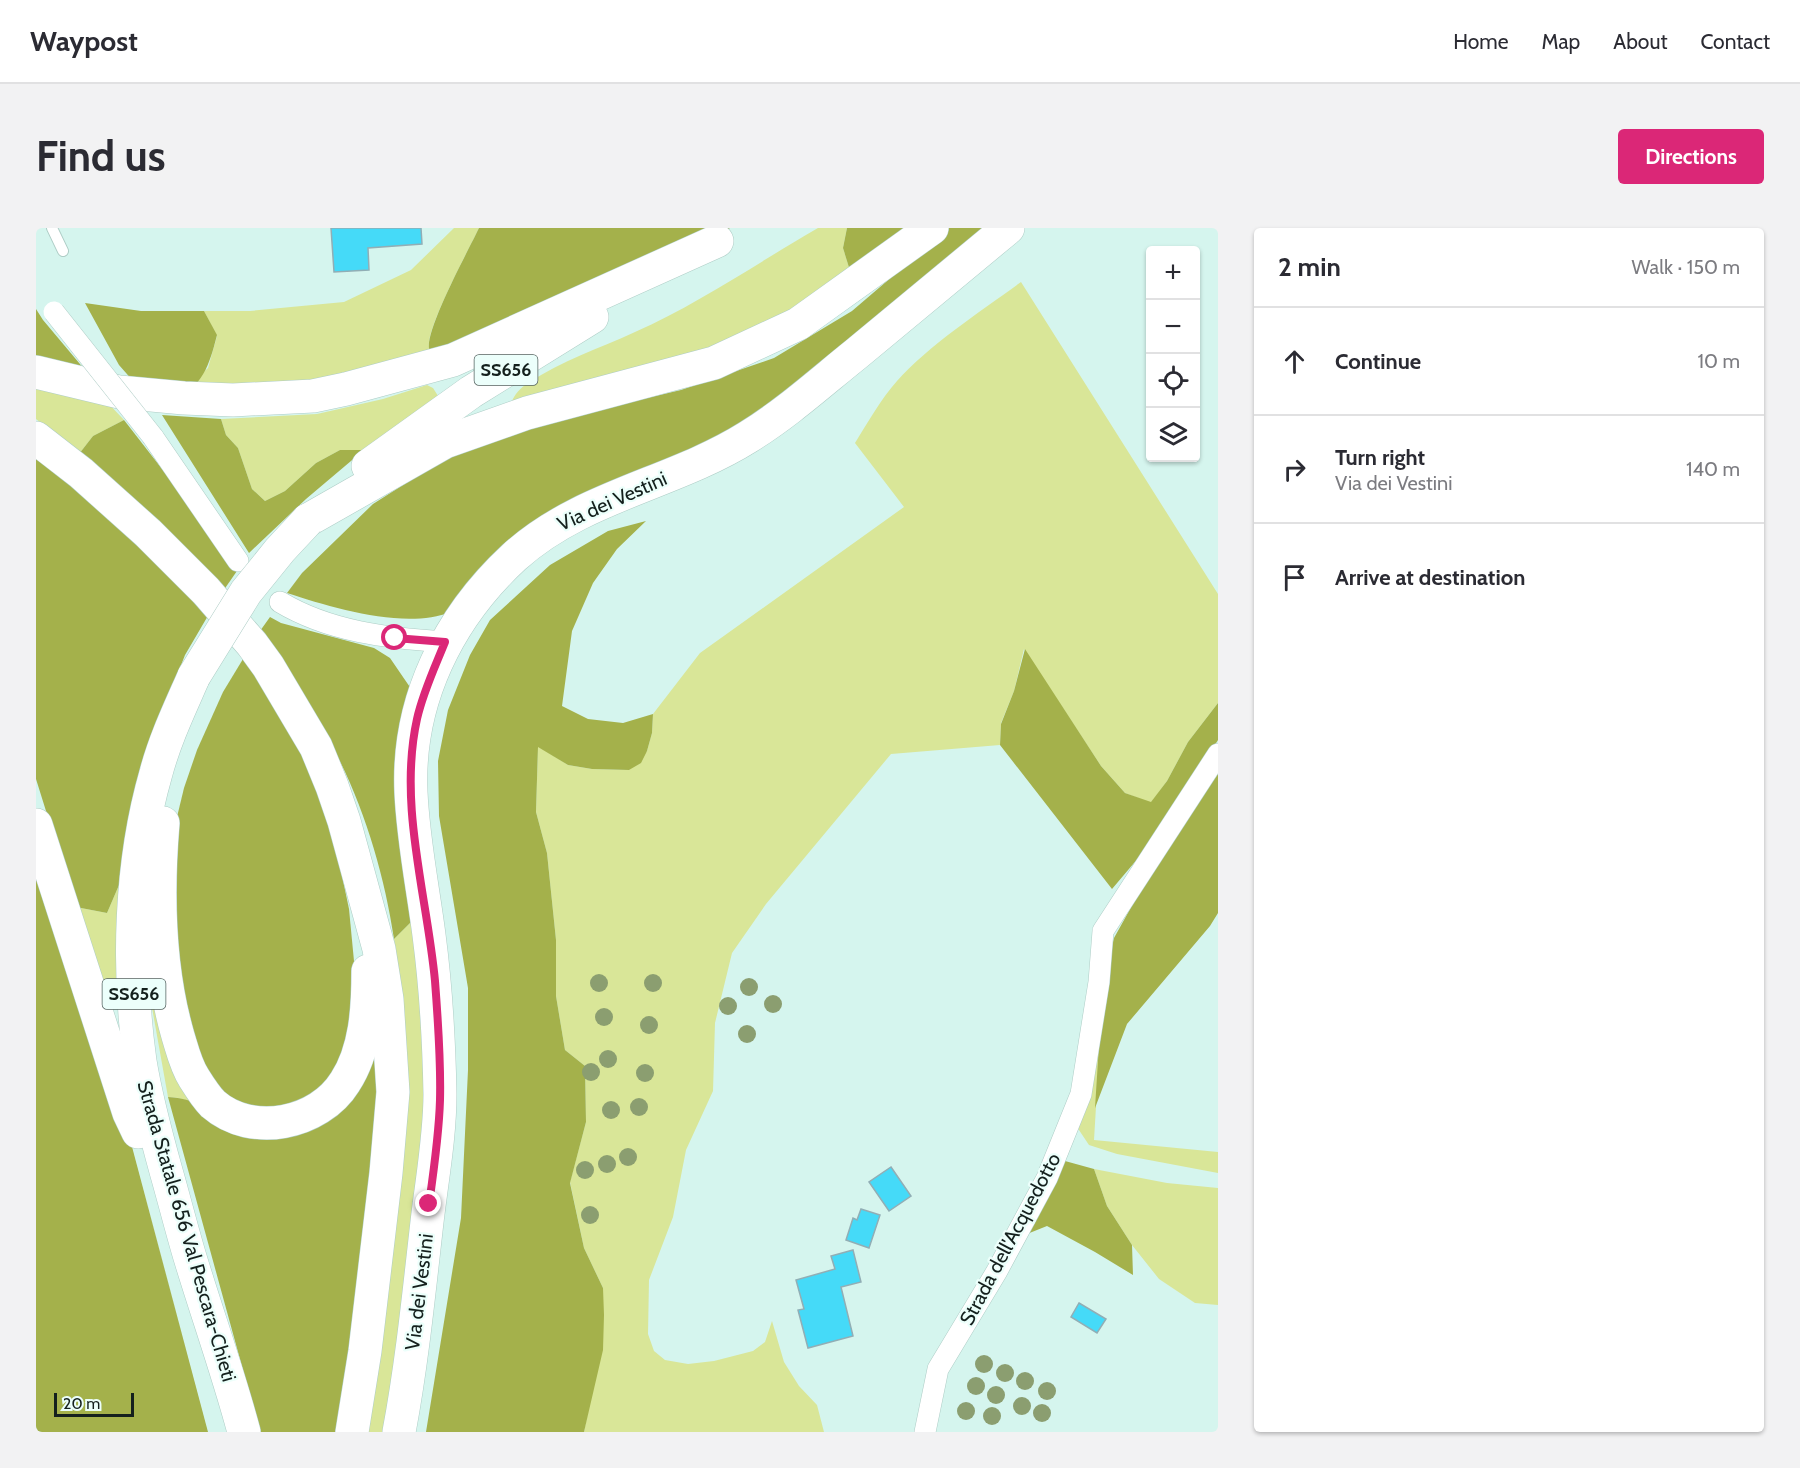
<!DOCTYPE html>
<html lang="en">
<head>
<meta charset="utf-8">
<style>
  body { margin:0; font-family:Cabin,sans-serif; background:#f2f2f3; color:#2b2b33 }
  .controls { position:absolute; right:18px; top:18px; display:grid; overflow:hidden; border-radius:6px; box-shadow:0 2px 4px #0004 }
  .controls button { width:54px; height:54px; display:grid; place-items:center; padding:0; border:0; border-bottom:2px solid #e1e1e2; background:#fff; color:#2b2b33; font:30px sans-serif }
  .scale { position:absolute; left:18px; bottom:15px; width:80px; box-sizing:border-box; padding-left:6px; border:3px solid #14201d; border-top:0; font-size:16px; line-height:21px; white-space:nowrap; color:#14201d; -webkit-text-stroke:4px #ecfffb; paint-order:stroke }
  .stop { position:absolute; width:18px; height:18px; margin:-14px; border:4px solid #db2777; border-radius:50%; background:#fff }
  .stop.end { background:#db2777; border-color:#fff; box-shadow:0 2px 6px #0008 }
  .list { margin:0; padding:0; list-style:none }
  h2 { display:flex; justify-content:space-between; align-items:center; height:78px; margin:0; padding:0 24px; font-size:26px }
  h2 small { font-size:20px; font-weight:400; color:#7c7c81 }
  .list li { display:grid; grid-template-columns:39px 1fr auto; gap:18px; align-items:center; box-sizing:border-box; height:108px; padding:0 24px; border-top:2px solid #e1e1e2 }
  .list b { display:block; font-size:22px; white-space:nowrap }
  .list p { margin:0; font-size:20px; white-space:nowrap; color:#7c7c81 }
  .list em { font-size:20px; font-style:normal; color:#7c7c81 }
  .icon { flex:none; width:33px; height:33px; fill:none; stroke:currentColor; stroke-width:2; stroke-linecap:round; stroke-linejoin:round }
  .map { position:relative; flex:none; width:1182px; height:1204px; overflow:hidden; border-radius:6px }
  header { display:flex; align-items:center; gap:36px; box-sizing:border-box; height:84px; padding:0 30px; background:#fff; border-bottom:2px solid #e1e1e2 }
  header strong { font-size:28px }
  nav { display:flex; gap:33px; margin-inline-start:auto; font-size:21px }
  .intro { display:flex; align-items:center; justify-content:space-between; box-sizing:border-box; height:144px; padding:0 36px }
  h1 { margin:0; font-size:42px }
  .button { padding:15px 27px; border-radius:6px; background:#db2777; color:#fff; font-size:21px; font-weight:700 }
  main { display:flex; gap:36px; padding:0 36px }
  aside { flex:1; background:#fff; border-radius:6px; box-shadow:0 2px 4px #0004 }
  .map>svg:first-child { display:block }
</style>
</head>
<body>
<header>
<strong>Waypost</strong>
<nav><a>Home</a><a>Map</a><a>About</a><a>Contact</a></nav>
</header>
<div class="intro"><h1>Find us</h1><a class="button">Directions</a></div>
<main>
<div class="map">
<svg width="1182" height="1204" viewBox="0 0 1182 1204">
  <rect width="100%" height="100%" fill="#d5f5ee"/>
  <g fill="#d9e698">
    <path d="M418,0H443C433,21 390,100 393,119C393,122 395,125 396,128L277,163L146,164L172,140L181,108L168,83H214L308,74L375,42Z"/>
    <path d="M782,0H811L807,20L815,46L743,97L648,133L475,175C479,166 484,160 492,155C527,132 562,121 599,104C662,76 723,34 782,0Z"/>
    <path d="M985,54L1182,366V475L1152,514L1131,553L1115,575L1089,565L1065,538L988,421L978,463L965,495L964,517L855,526L730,676L696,725L679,795L677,863L650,922L637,989L613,1052L612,1106L618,1123L629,1132L652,1136L678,1133L717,1123L729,1114L736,1093L748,1134L763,1158L781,1177L788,1204H548L555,1169L567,1060L548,1020L534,954L550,894L549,838L529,822L520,768V712L511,625L500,584L502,518L532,537L556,541L593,542L611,523L616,505L617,486L664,425L868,279L819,215C832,194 845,171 861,153C893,117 945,83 985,54Z"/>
    <polygon points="391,157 397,160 404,171 328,222 304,222 280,235 249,263 229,273 216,261 202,220 190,207 185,191 281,186 347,171"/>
    <polygon points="0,159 70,173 88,192 57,208 43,226 0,191"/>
    <polygon points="83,657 85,775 74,774 40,679 71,685"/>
    <polygon points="378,691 394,840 351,1204 329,1204 367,779 358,711"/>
    <polygon points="115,774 119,774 164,876 142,870 132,869"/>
    <polygon points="1064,812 1058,912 1182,924 1182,945 1081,926 1053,917 1041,899"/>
    <polygon points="1058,941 1131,955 1182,960 1182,1077 1159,1075 1123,1051 1096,1017 1071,978"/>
  </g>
  <g fill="#a4b14b">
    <path d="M443,0H694L676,10L396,128C395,125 393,123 393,120C390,100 433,21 443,0Z"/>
    <polygon points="811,0 879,0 815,46 807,20"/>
    <path d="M913,0H962L749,172L623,239L415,384C369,402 297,380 251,365L266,345L337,276L386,245L461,205L645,162L738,130L816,83Z"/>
    <path d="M49,75L105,83H168L181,107C176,126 168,162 143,164C131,165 117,163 105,162L83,137Z"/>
    <polygon points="0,81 7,92 54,148 0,135"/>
    <polygon points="126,187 185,191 190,207 202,220 216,261 229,273 249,263 280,235 304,222 328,222 270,271 213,325"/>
    <polygon points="88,192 203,340 183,369 43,226 57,208"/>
    <polygon points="0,230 71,285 173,386 149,427 122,496 83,657 71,685 40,679 0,551"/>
    <polygon points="610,293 581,321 557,355 536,403 526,478 552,491 587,495 617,486 616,505 611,523 605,535 593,542 556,541 532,537 502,519 500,584 511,625 520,712 520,768 529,822 549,838 550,894 534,955 548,1020 567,1060 568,1087 567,1122 548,1204 390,1204 425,990 432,842 432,760 403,588 402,533 412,482 434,427 454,392 514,337 572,303"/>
    <path d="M234,389L245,395L338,420L354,430L380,468L378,691L358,711C348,644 327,575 295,516C274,477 247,440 224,403Z"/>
    <polygon points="989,421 1065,538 1089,565 1115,574 1131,553 1152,514 1182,475 1182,512 1120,609 1076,661 964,517 965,496 978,463"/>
    <polygon points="207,431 240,476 271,531 289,584 304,638 313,681 320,754 320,790 302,841 275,872 229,883 187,868 168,845 136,717 141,589 148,560 161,522 187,464"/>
    <polygon points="1182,546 1182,685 1174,698 1091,796 1059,880 1067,754 1078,710 1103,665 1149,592"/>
    <polygon points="0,650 95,915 172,1204 0,1204"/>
    <path d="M333,813L348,824L307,1204H224L132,869C167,871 201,894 232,909Z"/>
    <polygon points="1029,933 1058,941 1071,978 1096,1017 1097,1047 1059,1024 1011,998 991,1006"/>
  </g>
  <g fill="#45daf8" stroke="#91aeb5" stroke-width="1.5">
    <polygon points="295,0 385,0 386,16 332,20 333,42 298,44"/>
    <polygon points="855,939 875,968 853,983 833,954"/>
    <polygon points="825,981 844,987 833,1020 810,1012 817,990 821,992"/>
    <polygon points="817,1022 825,1054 805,1059 817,1108 772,1120 762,1082 768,1081 760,1052 799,1041 795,1028"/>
    <polygon points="1043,1075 1070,1091 1061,1105 1035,1089"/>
  </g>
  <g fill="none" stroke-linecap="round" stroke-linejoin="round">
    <g stroke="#aecdc6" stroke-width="12">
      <polyline id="service" points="16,0 27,23"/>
    </g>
    <g stroke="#aecdc6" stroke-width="22">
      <g id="minor">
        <polyline points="117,209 202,333"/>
        <path d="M244,374C294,404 352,410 409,414"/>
        <polyline points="889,1204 902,1141 961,1043 1011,950 1045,866 1063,754 1067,703 1182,526"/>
      </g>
    </g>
    <g stroke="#aecdc6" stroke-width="34">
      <path id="primary" d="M363,1204C376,1135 383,1064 391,994C396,951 404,908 404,866C403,813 400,760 393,707C387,660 377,612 375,564C371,473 412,390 478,329C545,268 637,256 712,209C751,185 785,154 820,126C871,84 922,42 972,0"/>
    </g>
    <g stroke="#aecdc6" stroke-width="34">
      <g id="trunk">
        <polyline points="0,144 83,164 148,170 197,172 277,168 310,161 417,132 681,13"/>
        <polyline points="0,210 45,245 112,305 170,363 216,416 232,438 280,519 296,558 308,593 343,721 351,771 357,864 350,945 329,1123 316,1204"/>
        <polyline points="332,238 435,164 556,89"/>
        <polyline points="272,292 409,214 491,185 678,135 762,96 896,0"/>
        <path d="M158,448C144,480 129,511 120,545C94,635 91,740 104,833C110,870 120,907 130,943C138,971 145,999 153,1026C171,1086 192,1144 208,1204"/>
        <path d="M127,595C121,666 122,739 142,808C146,821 150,838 158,850C163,858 170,869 177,876C216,910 283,896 309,854C330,822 332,780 332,743"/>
        <polyline points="0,597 93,885 102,904"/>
      </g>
    </g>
    <use href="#service" stroke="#fff" stroke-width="10"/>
    <use href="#minor" stroke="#fff" stroke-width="21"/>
    <use href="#primary" stroke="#fff" stroke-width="33"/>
    <use href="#trunk" stroke="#fff" stroke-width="33"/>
    <g stroke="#aecdc6" stroke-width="22" stroke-linecap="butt">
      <polyline id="minor-bridge" points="18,84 117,209"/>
    </g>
    <g stroke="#aecdc6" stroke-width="34" stroke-linecap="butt">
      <polyline id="trunk-bridge" points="158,448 210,364 244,322 272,292"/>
    </g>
    <use href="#minor-bridge" stroke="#fff" stroke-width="21"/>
    <use href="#trunk-bridge" stroke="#fff" stroke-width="33"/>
  </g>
  <g fill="#8b9e70">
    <circle cx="563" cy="755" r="9"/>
    <circle cx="617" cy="755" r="9"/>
    <circle cx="713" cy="759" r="9"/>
    <circle cx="737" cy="776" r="9"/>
    <circle cx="692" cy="778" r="9"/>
    <circle cx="568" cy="789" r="9"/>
    <circle cx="613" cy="797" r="9"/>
    <circle cx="711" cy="806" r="9"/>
    <circle cx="572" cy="831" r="9"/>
    <circle cx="555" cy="844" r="9"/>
    <circle cx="609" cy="845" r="9"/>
    <circle cx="603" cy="879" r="9"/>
    <circle cx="575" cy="882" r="9"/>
    <circle cx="592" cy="929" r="9"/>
    <circle cx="571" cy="936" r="9"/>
    <circle cx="549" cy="942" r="9"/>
    <circle cx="554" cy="987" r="9"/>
    <circle cx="948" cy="1136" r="9"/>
    <circle cx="969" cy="1145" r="9"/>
    <circle cx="989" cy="1153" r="9"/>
    <circle cx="940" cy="1158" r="9"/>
    <circle cx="1011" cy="1163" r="9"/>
    <circle cx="960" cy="1167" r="9"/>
    <circle cx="986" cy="1178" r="9"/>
    <circle cx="930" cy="1183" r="9"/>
    <circle cx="1006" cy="1185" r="9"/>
    <circle cx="956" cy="1188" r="9"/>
  </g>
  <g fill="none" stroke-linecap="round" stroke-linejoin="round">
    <path stroke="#db2777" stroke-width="8" d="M359,410L409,414C399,439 387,464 381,491C362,577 391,667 399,753C402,792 405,833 404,872C403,907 398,941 393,976"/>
  </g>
  <g text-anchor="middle" stroke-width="4.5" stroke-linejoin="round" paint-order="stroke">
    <g fill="#ecfffb" stroke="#556360" stroke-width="1.5">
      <rect x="438.5" y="127" width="63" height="30" rx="4.5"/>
      <rect x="66.5" y="751" width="63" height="30" rx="4.5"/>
    </g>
    <g font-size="18" font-weight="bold" fill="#14201d">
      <text x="470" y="148">SS656</text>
      <text x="98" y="772">SS656</text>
    </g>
    <g font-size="20" fill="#14201d" stroke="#ecfffb">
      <text transform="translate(576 273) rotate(-24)" y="7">Via dei Vestini</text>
      <text transform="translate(151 1003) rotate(74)" y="7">Strada Statale 656 Val Pescara-Chieti</text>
      <text transform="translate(974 1011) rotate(-62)" y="7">Strada dell'Acquedotto</text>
      <text transform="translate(383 1064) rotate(-83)" y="7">Via dei Vestini</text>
    </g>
  </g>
</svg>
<div class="controls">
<button>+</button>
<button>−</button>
<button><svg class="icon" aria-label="locate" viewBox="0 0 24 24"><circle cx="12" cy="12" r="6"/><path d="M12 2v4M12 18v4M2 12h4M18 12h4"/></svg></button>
<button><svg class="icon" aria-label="layers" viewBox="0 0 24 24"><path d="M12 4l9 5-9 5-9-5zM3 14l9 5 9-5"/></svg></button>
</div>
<div class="scale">20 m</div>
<div class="stop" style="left:359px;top:410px"></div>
<div class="stop end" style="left:393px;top:976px"></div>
</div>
<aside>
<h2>2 min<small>Walk · 150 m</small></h2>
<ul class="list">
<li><svg class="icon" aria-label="ahead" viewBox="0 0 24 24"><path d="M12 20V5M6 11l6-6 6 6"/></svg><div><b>Continue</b></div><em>10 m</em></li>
<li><svg class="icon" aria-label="right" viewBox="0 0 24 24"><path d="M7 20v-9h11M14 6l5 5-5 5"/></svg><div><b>Turn right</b><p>Via dei Vestini</p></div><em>140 m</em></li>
<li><svg class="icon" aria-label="arrive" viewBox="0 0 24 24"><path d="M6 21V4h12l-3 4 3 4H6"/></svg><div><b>Arrive at destination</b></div></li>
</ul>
</aside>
</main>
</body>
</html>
